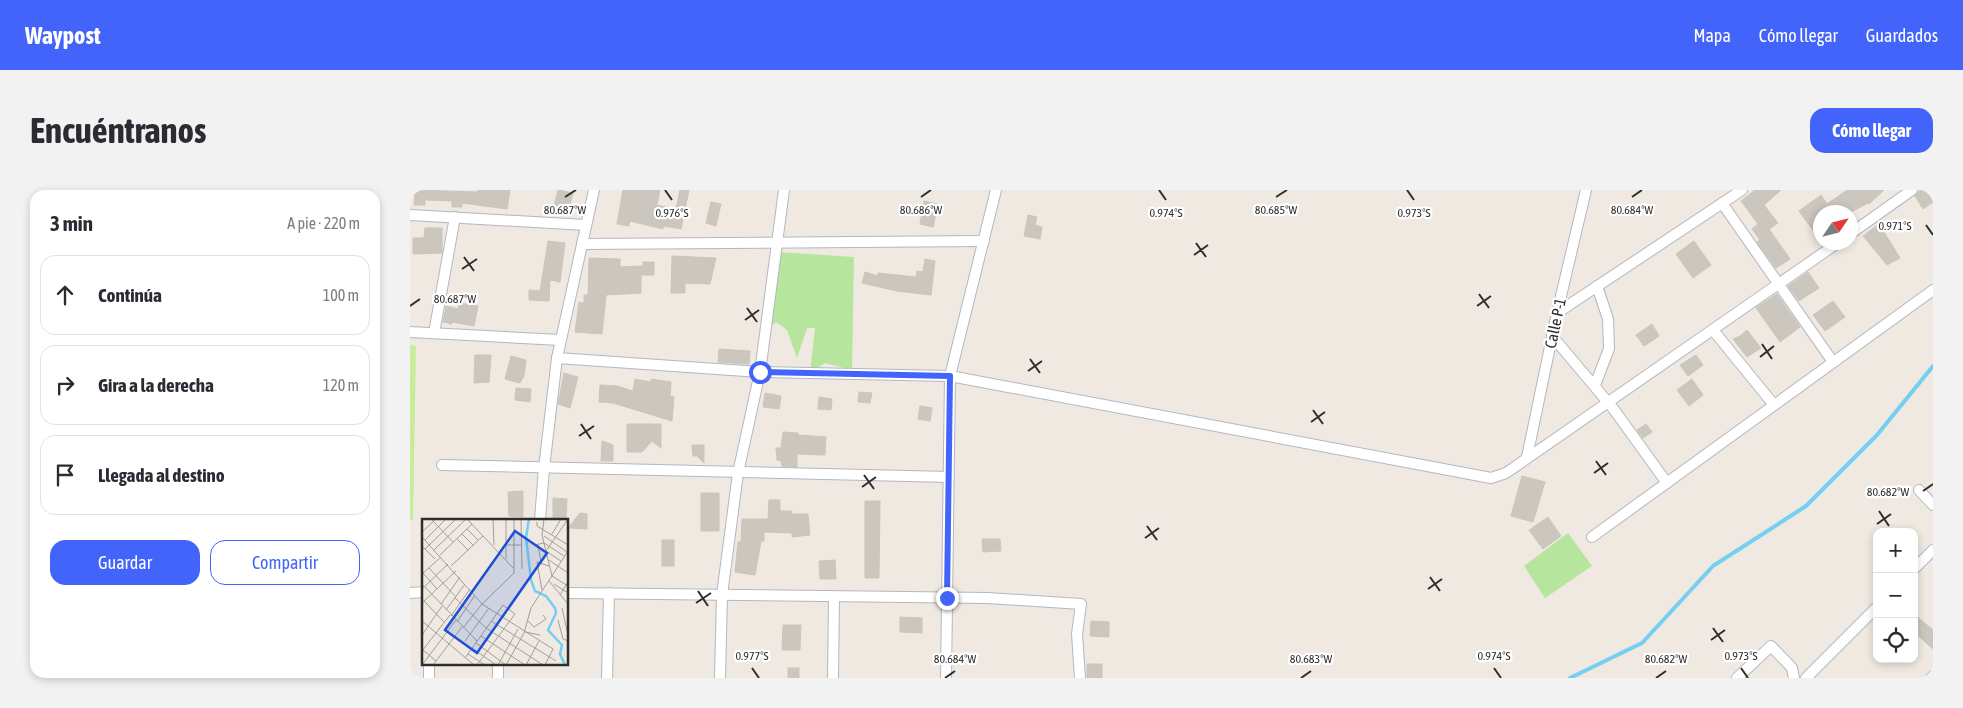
<!DOCTYPE html>
<html lang="es">
<head>
<meta charset="utf-8">
<style>
  body { margin:0; font-family:"Asap Condensed",sans-serif; background:#f2f2f3; color:#2b2b33 }
  .controls { position:absolute; right:15px; bottom:15px; display:grid; overflow:hidden; border-radius:10px; box-shadow:0 2px 8px #0003 }
  .controls button { width:45px; height:45px; display:grid; place-items:center; padding:0; border:0; border-bottom:1px solid #e1e1e2; background:#fff; color:#2b2b33; font:25px sans-serif }
  .compass { position:absolute; left:1403px; top:15px; width:45px; height:45px; border-radius:50%; background:#fff; box-shadow:0 2px 8px #0003; rotate:55deg }
  .stop { position:absolute; width:15px; height:15px; margin:-11px; border:4px solid #4264fb; border-radius:50%; background:#fff }
  .stop.end { background:#4264fb; border-color:#fff; box-shadow:0 1px 5px #0008 }
  .list { margin:0; padding:0; list-style:none }
  h2 { display:flex; justify-content:space-between; align-items:center; height:65px; margin:0; padding:0 20px; font-size:21px }
  h2 small { font-size:16px; font-weight:400; color:#7c7c81 }
  .list li { display:grid; grid-template-columns:32px 1fr auto; gap:15px; align-items:center; box-sizing:border-box; height:80px; margin:0 10px 10px; padding:0 10px; border:1px solid #e1e1e2; border-radius:15px }
  .list b { display:block; font-size:19px; white-space:nowrap }
  .list em { font-size:16px; font-style:normal; color:#7c7c81 }
  .actions { display:flex; gap:10px; padding:15px 20px }
  .actions a { flex:1; padding:11px 0; border:1px solid #4264fb; border-radius:15px; text-align:center; font-size:18px; color:#4264fb }
  .actions .main { background:#4264fb; color:#fff }
  .icon { flex:none; width:28px; height:28px; fill:none; stroke:currentColor; stroke-width:2; stroke-linecap:round; stroke-linejoin:round }
  .map { position:relative; flex:none; width:1523px; height:488px; overflow:hidden; border-radius:15px }
  header { display:flex; align-items:center; gap:30px; box-sizing:border-box; height:70px; padding:0 25px; background:#4264fb; color:#fff }
  header strong { font-size:24px }
  nav { display:flex; gap:28px; margin-inline-start:auto; font-size:18px }
  .intro { display:flex; align-items:center; justify-content:space-between; box-sizing:border-box; height:120px; padding:0 30px }
  h1 { margin:0; font-size:35px }
  .button { padding:12px 22px; border-radius:15px; background:#4264fb; color:#fff; font-size:18px; font-weight:700 }
  main { display:flex; gap:30px; padding:0 30px }
  aside { flex:1; background:#fff; border-radius:15px; box-shadow:0 2px 8px #0003 }
  .map>svg:first-child { display:block }
</style>
</head>
<body>
<header>
<strong>Waypost</strong>
<nav><a>Mapa</a><a>Cómo llegar</a><a>Guardados</a></nav>
</header>
<div class="intro"><h1>Encuéntranos</h1><a class="button">Cómo llegar</a></div>
<main>
<aside>
<h2>3 min<small>A pie · 220 m</small></h2>
<ul class="list">
<li><svg class="icon" aria-label="ahead" viewBox="0 0 24 24"><path d="M12 20V5M6 11l6-6 6 6"/></svg><div><b>Continúa</b></div><em>100 m</em></li>
<li><svg class="icon" aria-label="right" viewBox="0 0 24 24"><path d="M7 20v-9h11M14 6l5 5-5 5"/></svg><div><b>Gira a la derecha</b></div><em>120 m</em></li>
<li><svg class="icon" aria-label="arrive" viewBox="0 0 24 24"><path d="M6 21V4h12l-3 4 3 4H6"/></svg><div><b>Llegada al destino</b></div></li>
</ul>
<div class="actions"><a class="main">Guardar</a><a>Compartir</a></div>
</aside>
<div class="map">
<svg width="1523" height="488" viewBox="0 0 1523 488">
  <rect width="100%" height="100%" fill="#efe9e1"/>
  <g fill="#b6e59e">
    <polygon points="368,62 444,67 442,180 415,173 400,182 405,138 397,138 387,168 377,140 366,132 359,138"/>
    <polygon points="1158,343 1182,376 1135,408 1114,376"/>
  </g>
  <polygon fill="#c9ec9a" points="0,155 6,156 3,330 0,330"/>
  <g fill="none" stroke-linecap="round" stroke-linejoin="round">
    <polyline stroke="#75cff0" stroke-width="4" points="1160,488 1232,453 1303,376 1396,316 1467,245 1523,176"/>
  </g>
  <g fill="#cbc7bf" stroke="#cbc5ba">
    <polygon points="5,0 68,2 68,0 100,0 97,19 52,13 52,17 42,17 42,11 15,10 15,15 4,15"/>
    <polygon points="148,0 163,3 158,24 143,20"/>
    <polygon points="213,0 250,0 247,15 266,19 270,0 279,0 271,39 254,36 253,39 220,31 219,36 207,34"/>
    <polygon points="1345,0 1371,0 1354,15 1368,33 1359,39 1380,69 1366,78 1347,52 1350,50 1342,39 1348,34 1331,11"/>
    <polygon points="1437,0 1474,0 1459,14 1458,13 1441,22 1410,22 1410,50 1389,21 1411,5 1417,14"/>
    <polygon points="1510,0 1523,0 1523,12 1513,19 1505,6"/>
    <polygon points="514,11 528,14 523,37 510,34"/>
    <polygon points="301,12 311,14 306,36 296,33"/>
    <polygon points="618,25 627,27 625,35 632,37 630,49 614,46"/>
    <polygon points="1469,34 1490,68 1477,75 1453,46"/>
    <polygon points="15,38 32,38 32,63 3,64 3,48 14,48"/>
    <polygon points="138,51 155,53 150,92 140,90 139,111 119,110 119,100 130,101"/>
    <polygon points="1284,51 1301,75 1283,88 1266,64"/>
    <polygon points="262,66 306,68 300,94 275,93 275,103 261,103"/>
    <polygon points="179,68 210,69 210,77 233,76 233,72 244,72 244,85 231,85 231,103 196,105 192,144 165,142 169,112 174,113 174,105 178,105"/>
    <polygon points="515,69 525,71 521,105 487,101 452,93 455,82 468,86 468,83 506,87 507,81 513,82"/>
    <polygon points="1398,82 1409,98 1389,111 1378,96"/>
    <polygon points="1367,104 1390,137 1370,152 1346,118"/>
    <polygon points="1423,111 1435,127 1415,141 1403,125"/>
    <polygon points="49,113 68,116 64,136 42,132 42,134 33,132 36,116 48,119"/>
    <polygon points="1242,134 1249,146 1234,156 1226,145"/>
    <polygon points="1337,140 1351,158 1337,167 1323,149 1330,146"/>
    <polygon points="309,159 340,161 339,174 308,172"/>
    <polygon points="65,165 81,165 79,192 64,193"/>
    <polygon points="1286,165 1293,175 1278,186 1270,175"/>
    <polygon points="101,166 116,170 114,186 110,193 95,189"/>
    <polygon points="154,183 168,187 160,218 148,214"/>
    <polygon points="225,189 241,192 241,189 261,192 260,206 264,207 262,231 203,213 189,212 190,195 207,196 223,201"/>
    <polygon points="1282,189 1293,205 1279,216 1267,200"/>
    <polygon points="106,198 121,199 120,212 105,210"/>
    <polygon points="449,202 462,203 460,213 448,212"/>
    <polygon points="355,203 371,206 369,219 353,217"/>
    <polygon points="409,207 422,209 421,220 408,219"/>
    <polygon points="510,216 522,218 520,231 508,229"/>
    <polygon points="217,234 251,234 251,258 242,251 232,262 217,262"/>
    <polygon points="1236,234 1242,242 1233,248 1227,240"/>
    <polygon points="373,242 388,243 388,245 416,247 415,265 387,264 387,277 372,276 371,271 367,270 366,258 371,258"/>
    <polygon points="192,251 203,255 203,271 191,271"/>
    <polygon points="282,255 294,255 294,273 287,266 283,266"/>
    <polygon points="1112,286 1135,292 1123,332 1101,326"/>
    <polygon points="113,301 113,327 99,326 98,302"/>
    <rect x="291" y="303" width="18" height="38"/>
    <polygon points="143,308 157,309 156,330 143,330"/>
    <polygon points="359,310 370,310 370,321 382,321 381,324 398,324 400,345 382,347 382,343 354,342 354,351 351,351 345,385 325,382 328,352 331,352 332,329 358,329"/>
    <polygon points="455,311 470,311 469,388 455,388"/>
    <polygon points="170,323 177,324 177,339 158,338"/>
    <polygon points="1138,327 1151,346 1133,359 1119,340"/>
    <polygon points="572,349 590,349 591,361 573,362"/>
    <rect x="252" y="350" width="12" height="26"/>
    <polygon points="425,370 426,389 410,389 409,371"/>
    <polygon points="1504,424 1523,440 1523,459 1504,442"/>
    <polygon points="490,427 512,428 512,443 490,442"/>
    <polygon points="681,431 699,432 699,447 680,446"/>
    <polygon points="373,435 391,435 390,460 372,460"/>
    <rect x="677" y="474" width="15" height="14"/>
    <rect x="378" y="478" width="11" height="10"/>
  </g>
  <g fill="none" stroke-linecap="round" stroke-linejoin="round">
    <g stroke="#b4b7c1" stroke-width="12">
      <g id="minor">
        <polyline points="1312,13 1423,172"/>
        <polyline points="0,25 176,35"/>
        <polyline points="1440,44 1502,0"/>
        <polyline points="172,54 574,51"/>
        <polyline points="1147,123 1332,0"/>
        <polyline points="1303,140 1364,215"/>
        <polyline points="0,142 150,150"/>
        <polyline points="24,143 45,27"/>
        <polyline points="1142,146 1202,217 1257,293"/>
        <polyline points="147,168 350,182 540,186 1081,288 1096,283 1429,52"/>
        <polyline points="1185,195 1199,159 1198,129 1187,96"/>
        <polyline points="1117,267 1147,123 1176,0"/>
        <polyline points="32,275 539,287"/>
        <polyline points="1509,300 1523,315"/>
        <polyline points="130,330 134,278 147,168 184,0"/>
        <polyline points="1182,347 1523,100"/>
        <polyline points="1504,379 1523,360"/>
        <polyline points="0,403 14,402"/>
        <polyline points="158,403 577,408 671,414 667,444 670,488"/>
        <polyline points="19,474 19,488"/>
        <polyline points="88,488 88,474"/>
        <polyline points="197,488 199,403"/>
        <polyline points="310,488 312,405 328,283 350,182 374,0"/>
        <polyline points="423,488 424,407"/>
        <polyline points="536,488 540,186 586,0"/>
        <polyline points="1327,488 1361,456 1382,478 1384,488"/>
        <polyline points="1396,488 1467,417"/>
        <polyline points="1521,488 1523,486"/>
      </g>
    </g>
    <use href="#minor" stroke="#fff" stroke-width="10"/>
  </g>
  <g fill="none" stroke-linecap="round" stroke-linejoin="round">
    <polyline stroke="#4264fb" stroke-width="6" points="350,182 540,186 537,408"/>
  </g>
  <path fill="none" stroke="#2e2e2e" stroke-width="2" d="M255,0L262,10M749,0L756,10M997,0L1004,10M155,7L166,0M511,7L521,0M866,7L877,0M1222,7L1232,0M1516,35L1523,45M786,53L796,67M784,65L798,55M54,67L64,81M52,79L67,69M1069,104L1079,118M0,116L10,109M1067,116L1081,106M337,118L347,132M335,130L349,120M1352,154L1362,169M1350,167L1364,156M620,169L630,183M618,181L632,171M903,220L913,234M901,232L915,222M171,234L181,249M169,246L184,236M1186,271L1196,285M1184,283L1198,273M454,285L464,299M452,297L466,287M1513,301L1523,294M1469,321L1479,336M1467,334L1481,324M737,336L747,350M735,348L749,338M1020,387L1030,401M1018,399L1032,389M288,401L298,416M286,413L301,403M1303,438L1313,452M1301,450L1315,440M342,478L349,488M1084,478L1091,488M1331,478L1338,488M535,488L545,481M891,488L901,481M1246,488L1256,481"/>
  <g text-anchor="middle" stroke-width="4.5" stroke-linejoin="round" paint-order="stroke">
    <g font-size="16" fill="#2e2e2e" stroke="#fff">
      <text transform="translate(1145 133) rotate(-78)" y="6">Calle P-1</text>
    </g>
  </g>
  <g transform="translate(12 329)">
    <rect width="146" height="146" fill="#efe9e1"/>
    <path fill="none" stroke="#75cff0" stroke-width="2.5" d="M107,0L104,18L109,61L113,72L124,77L133,89L134,94L126,111L140,126L138,135L143,146"/>
    <path fill="none" stroke="#a29e99" stroke-width="1" d="M9,0L31,23M45,0L91,49M71,0L72,26M99,0L100,50M122,0L120,16L130,57M115,3V7L146,26M45,10L56,21M0,13L14,0M40,15L51,26M130,15L139,0M122,17L145,33M0,18L60,85L131,130L123,146M35,20L46,31M3,21L24,0M84,26H100M112,26L122,24L142,37M116,26L119,43M0,27L13,40M3,30L34,0M12,31L44,0M18,36L50,5M84,40V0M127,41L146,54M139,42L124,32L146,0M29,47L61,17M7,49L34,78M1,54L15,70M0,55L19,38M130,57L146,67M127,62L146,85M0,65L55,122M132,65L146,74M0,70L26,45M120,71L115,43L127,47M138,76L146,63M33,79L64,109L121,146M2,82L22,103M0,84L34,52M19,85L38,58M140,89L146,116M24,91L43,65M29,97L48,70M136,101L141,120L146,122M0,102L52,146M69,102L134,142M106,102L112,108L124,100L121,96M35,103L53,76M41,109L60,85L92,54V0M103,113L118,116M0,116L20,87M59,117L103,146M43,122L67,89M54,124L84,146M50,129L74,146M1,131L14,142M0,132L28,96M46,135L63,146M43,139L81,86L93,95L55,146M0,146L34,101M11,146L40,108M76,146L96,110M84,146L102,114L109,89L146,32M104,146L117,122"/>
    <path fill="#1d4ed8" fill-opacity="0.15" stroke="#1d4ed8" stroke-width="2.5" d="M93,12L125,34L55,134L23,111Z"/>
    <rect width="146" height="146" fill="none" stroke="#2e2e2e" stroke-width="2.5"/>
  </g>
  <g font-size="12" text-anchor="middle" fill="#2e2e2e" stroke="#fff" stroke-width="4.5" stroke-linejoin="round" paint-order="stroke">
    <text x="155" y="24">80.687°W</text>
    <text x="511" y="24">80.686°W</text>
    <text x="866" y="24">80.685°W</text>
    <text x="1222" y="24">80.684°W</text>
    <text x="262" y="27">0.976°S</text>
    <text x="756" y="27">0.974°S</text>
    <text x="1004" y="27">0.973°S</text>
    <text x="1485" y="40">0.971°S</text>
    <text x="45" y="113">80.687°W</text>
    <text x="1478" y="306">80.682°W</text>
    <text x="342" y="470">0.977°S</text>
    <text x="1084" y="470">0.974°S</text>
    <text x="1331" y="470">0.973°S</text>
    <text x="545" y="473">80.684°W</text>
    <text x="901" y="473">80.683°W</text>
    <text x="1256" y="473">80.682°W</text>
  </g>
</svg>
<div class="controls">
<button>+</button>
<button>−</button>
<button><svg class="icon" aria-label="locate" viewBox="0 0 24 24"><circle cx="12" cy="12" r="6"/><path d="M12 2v4M12 18v4M2 12h4M18 12h4"/></svg></button>
</div>
<svg class="compass" viewBox="-18 -18 36 36"><path d="M0-13l5 13h-10z" fill="#e53935"/><path d="M0 13l5-13h-10z" fill="#7c7c81"/></svg>
<div class="stop" style="left:350px;top:182px"></div>
<div class="stop end" style="left:537px;top:408px"></div>
</div>
</main>
</body>
</html>
